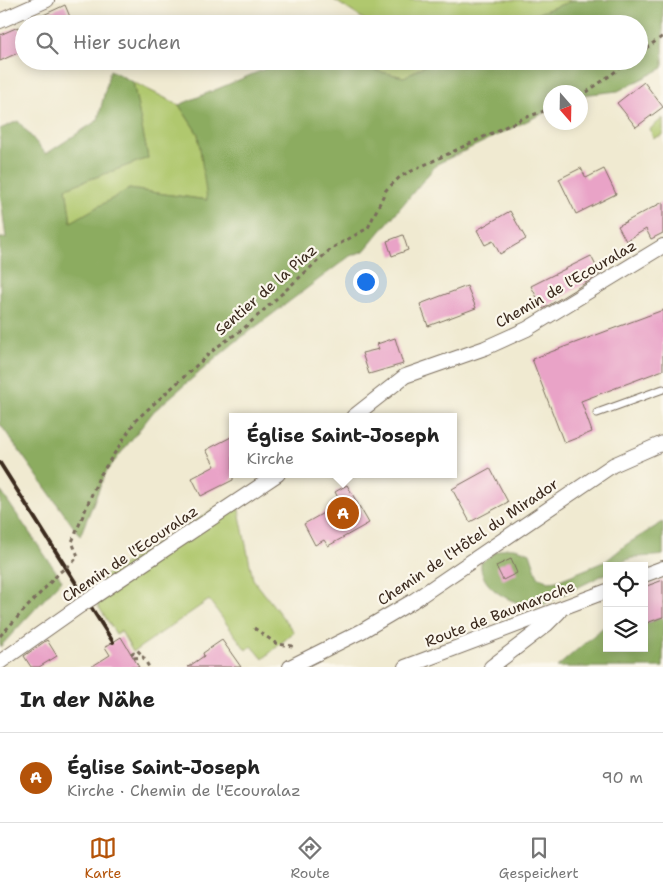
<!DOCTYPE html>
<html lang="de">
<head>
<meta charset="utf-8">
<style>
  body { margin:0; font-family:"Shantell Sans",sans-serif; background:#f6f6f6; color:#222 }
  .controls { position:absolute; right:15px; bottom:15px; display:grid; overflow:hidden; border-radius:0px; box-shadow:0 2px 12px #0003 }
  .controls button { width:45px; height:45px; display:grid; place-items:center; padding:0; border:0; border-bottom:1px solid #e0e0e0; background:#fff; color:#222; font:25px sans-serif }
  .compass { position:absolute; left:543px; top:85px; width:45px; height:45px; border-radius:50%; background:#fff; box-shadow:0 2px 12px #0003; rotate:160deg }
  .you { position:absolute; left:365px; top:281px; width:18px; height:18px; margin:-12px; border:4px solid #fff; border-radius:50%; background:#1a73e8; box-shadow:0 0 0 8px #1a73e833 }
  .badge { display:grid; place-items:center; width:32px; height:32px; border-radius:50%; background:#b45309; color:#fff; font-size:16px; font-weight:700 }
  .pin { position:absolute; translate:-50% -50%; border:2px solid #fff; box-shadow:0 1px 5px #0006 }
  .popup { position:absolute; left:229px; top:413px; width:228px; height:65px; box-sizing:border-box; display:grid; place-content:center; border-radius:0px; background:#fff; filter:drop-shadow(0 1px 4px #0005); font-size:16px; white-space:nowrap; color:#767676 }
  .popup b { font-size:19px; color:#222 }
  .popup::after { content:''; position:absolute; left:50%; top:100%; margin-left:-10px; border:10px solid transparent; border-top-color:#fff }
  .list { margin:0; padding:0; list-style:none }
  h2 { display:flex; justify-content:space-between; align-items:center; height:65px; margin:0; padding:0 20px; font-size:21px }
  h2 small { font-size:16px; font-weight:400; color:#767676 }
  .list li { display:grid; grid-template-columns:32px 1fr auto; gap:15px; align-items:center; box-sizing:border-box; height:90px; padding:0 20px; border-top:1px solid #e0e0e0 }
  .list b { display:block; font-size:19px; white-space:nowrap }
  .list p { margin:0; font-size:16px; white-space:nowrap; color:#767676 }
  .list em { font-size:16px; font-style:normal; color:#767676 }
  .icon { flex:none; width:28px; height:28px; fill:none; stroke:currentColor; stroke-width:2; stroke-linecap:round; stroke-linejoin:round }
  .map { position:relative; flex:none; width:663px; height:667px; overflow:hidden }
  .search { position:absolute; background:#fff; box-shadow:0 2px 12px #0003; left:15px; right:15px; top:15px; height:55px; display:flex; align-items:center; gap:12px; box-sizing:border-box; padding:0 18px; border-radius:28px; color:#767676; font-size:19px }
  .sheet { height:155px; background:#fff }
  nav { display:flex; justify-content:space-around; align-items:center; box-sizing:border-box; height:70px; border-top:1px solid #e0e0e0; background:#fff; font-size:14px; color:#767676 }
  nav a { display:grid; justify-items:center; gap:2px }
  nav .on { color:#b45309 }
  .map>svg:first-child { display:block }
</style>
</head>
<body>
<div class="map">
<svg width="663" height="667" viewBox="0 0 663 667">
  <rect width="100%" height="100%" fill="#fbf7ec"/>
  <filter id="ink" filterUnits="userSpaceOnUse"><feTurbulence type="fractalNoise" baseFrequency=".02" numOctaves="2"/><feDisplacementMap in="SourceGraphic" scale="10" xChannelSelector="R" yChannelSelector="G"/><feConvolveMatrix kernelMatrix="1 2 1 2 8 2 1 2 1" color-interpolation-filters="sRGB"/></filter>
  <filter id="wash" filterUnits="userSpaceOnUse"><feTurbulence type="fractalNoise" baseFrequency=".0096" numOctaves="4" result="noise"/><feDisplacementMap in="SourceGraphic" scale="20" xChannelSelector="R" yChannelSelector="G"/><feGaussianBlur stdDeviation="1.12" result="paint"/><feColorMatrix in="noise" values="0 0 0 0 0 0 0 0 0 0 0 0 0 0 0 0 0 1.4 0 .05"/><feComposite in="paint" operator="in"/></filter>
  <g filter="url(#wash)">
    <rect width="100%" height="100%" fill="#f0ead1"/>
    <g fill="#b0c86e" stroke="#767946">
      <polygon points="334,0 574,0 509,24 371,24"/>
      <polygon points="373,61 433,61 404,77 373,70"/>
      <polygon points="133,82 179,105 198,134 208,200 129,189 71,223 66,188 148,158"/>
      <polygon points="663,118 663,135 653,138 650,129"/>
      <polygon points="236,496 253,579 294,632 263,659 252,646 246,650 209,600 133,652 121,631 116,634 86,587"/>
    </g>
    <g fill="#8cac61" stroke="#646b40">
      <polygon points="574,0 663,0 663,68 618,91 581,95 580,92 550,92 550,110 437,164 364,251 350,256 234,343 154,411 106,472 80,536 0,424 0,238 6,238 0,192 0,129 18,121 46,154 98,120 110,70 133,82 148,158 66,188 71,222 129,189 207,200 198,134 179,105 284,61 373,61 373,70 404,77 433,61 639,61 639,24 509,24"/>
      <polygon points="0,490 62,580 0,647"/>
      <path d="M663,522V555C646,558 630,554 617,566H607V573L542,605C520,609 478,590 481,563C500,548 507,543 530,553L538,577L549,582L557,581L606,561L627,544Z"/>
      <polygon points="663,617 663,667 557,667 607,624 607,648 644,648 644,624"/>
    </g>
    <g id="blocks">
      <g fill="#e9a3c7">
        <polygon points="65,5 73,24 24,24"/>
        <polygon points="18,27 24,39 24,50 0,61 0,35"/>
        <polygon points="644,82 663,107 636,127 617,103"/>
        <polygon points="581,168 586,178 604,169 616,194 576,214 559,179"/>
        <polygon points="663,202 663,233 651,239 646,229 626,241 618,226"/>
        <polygon points="510,211 526,239 500,254 493,241 485,245 477,230"/>
        <polygon points="403,235 408,250 392,256 387,241"/>
        <polygon points="591,256 600,274 543,309 531,286"/>
        <polygon points="467,286 476,308 428,326 420,304"/>
        <polygon points="663,310 663,370 581,401 592,432 564,443 532,359"/>
        <polygon points="395,338 403,364 369,374 362,353 379,349 377,344"/>
        <polygon points="233,436 233,480 201,496 192,478 215,466 206,450"/>
        <polygon points="490,468 508,502 470,522 452,489"/>
        <polygon points="347,485 369,523 328,546 324,540 315,545 304,524 341,503 335,492"/>
        <polygon points="511,559 517,573 503,580 496,566"/>
        <polygon points="663,580 663,617 644,624 644,587"/>
        <polygon points="121,637 139,667 91,667 110,655 105,647"/>
        <polygon points="47,640 57,656 39,667 31,667 24,656"/>
        <polygon points="222,640 241,667 188,667 204,656 203,653"/>
      </g>
    </g>
  </g>
  <g filter="url(#ink)">
    <use href="#blocks" fill-opacity="0" stroke="#7a6d5d" stroke-width="1"/>
    <g fill="none" stroke-linecap="round" stroke-linejoin="round">
      <g stroke="#7a6d5d" stroke-width="9">
        <polyline id="service" points="597,413 663,389"/>
      </g>
      <g stroke="#7a6d5d" stroke-width="16">
        <g id="minor">
          <polyline points="0,21 47,0"/>
          <polyline points="353,417 405,376 485,348 527,329 663,246"/>
          <polyline points="644,575 663,568"/>
          <polyline points="92,598 278,474"/>
          <polyline points="0,662 81,605"/>
          <polyline points="290,667 362,631 413,601 613,465 663,443"/>
          <polyline points="405,667 607,591"/>
          <polyline points="491,667 546,625 559,612"/>
        </g>
      </g>
      <g stroke="#7a6d5d" stroke-width="3" stroke-dasharray="4 4" stroke-linecap="butt">
        <polyline points="639,53 663,36"/>
        <polyline points="580,97 630,61"/>
        <polyline points="73,562 78,556 72,542 99,477 136,420 217,347 243,329 332,248 368,228 386,190 401,176 524,118 550,109"/>
        <polyline points="254,628 277,644 293,646"/>
        <polyline points="0,636 60,572"/>
        <polyline points="131,654 137,650 143,656"/>
        <polyline points="134,658 143,657 149,667"/>
      </g>
      <use href="#service" stroke="#fff" stroke-width="7"/>
      <use href="#minor" stroke="#fff" stroke-width="14"/>
      <polyline stroke="#3b2a1e" stroke-width="4" points="0,463 113,642"/>
      <g stroke="#7a6d5d" stroke-width="16" stroke-linecap="butt">
        <polyline id="minor-bridge" points="81,605 92,598"/>
      </g>
      <polyline stroke="#7a6d5d" stroke-width="3" stroke-dasharray="4 4" stroke-linecap="butt" points="60,572 73,562"/>
      <use href="#minor-bridge" stroke="#fff" stroke-width="14"/>
    </g>
  </g>
  <g text-anchor="middle" stroke-width="4.5" stroke-linejoin="round" paint-order="stroke">
    <g font-size="15" fill="#3b2a1e" stroke="#fbf7ec">
      <text transform="translate(566 284) rotate(-30)" y="5">Chemin de l'Ecouralaz</text>
      <text transform="translate(266 290) rotate(-41)" y="5">Sentier de la Piaz</text>
      <text transform="translate(468 542) rotate(-34)" y="5">Chemin de l'Hôtel du Mirador</text>
      <text transform="translate(130 554) rotate(-34)" y="5">Chemin de l'Ecouralaz</text>
      <text transform="translate(500 614) rotate(-21)" y="5">Route de Baumaroche</text>
    </g>
  </g>
</svg>
<div class="controls">
<button><svg class="icon" aria-label="locate" viewBox="0 0 24 24"><circle cx="12" cy="12" r="6"/><path d="M12 2v4M12 18v4M2 12h4M18 12h4"/></svg></button>
<button><svg class="icon" aria-label="layers" viewBox="0 0 24 24"><path d="M12 4l9 5-9 5-9-5zM3 14l9 5 9-5"/></svg></button>
</div>
<svg class="compass" viewBox="-18 -18 36 36"><path d="M0-13l5 13h-10z" fill="#e53935"/><path d="M0 13l5-13h-10z" fill="#767676"/></svg>
<div class="you"></div>
<div class="pin badge" style="left:343px;top:513px">A</div>
<div class="popup"><b>Église Saint-Joseph</b>Kirche</div>
<div class="search"><svg class="icon" aria-label="search" viewBox="0 0 24 24"><circle cx="10" cy="10" r="6"/><path d="M15 15l6 6"/></svg>Hier suchen</div>
</div>
<section class="sheet">
<h2>In der Nähe<small></small></h2>
<ul class="list">
<li><span class="badge">A</span><div><b>Église Saint-Joseph</b><p>Kirche · Chemin de l'Ecouralaz</p></div><em>90 m</em></li>
</ul>
</section>
<nav>
<a class="on"><svg class="icon" aria-label="map" viewBox="0 0 24 24"><path d="M3 6l6-2 6 2 6-2v14l-6 2-6-2-6 2zM9 4v14M15 6v14"/></svg>Karte</a>
<a><svg class="icon" aria-label="directions" viewBox="0 0 24 24"><path d="M12 3l9 9-9 9-9-9zM9 14v-3h6M13 9l2 2-2 2"/></svg>Route</a>
<a><svg class="icon" aria-label="saved" viewBox="0 0 24 24"><path d="M7 4h10v16l-5-4-5 4z"/></svg>Gespeichert</a>
</nav>
</body>
</html>
